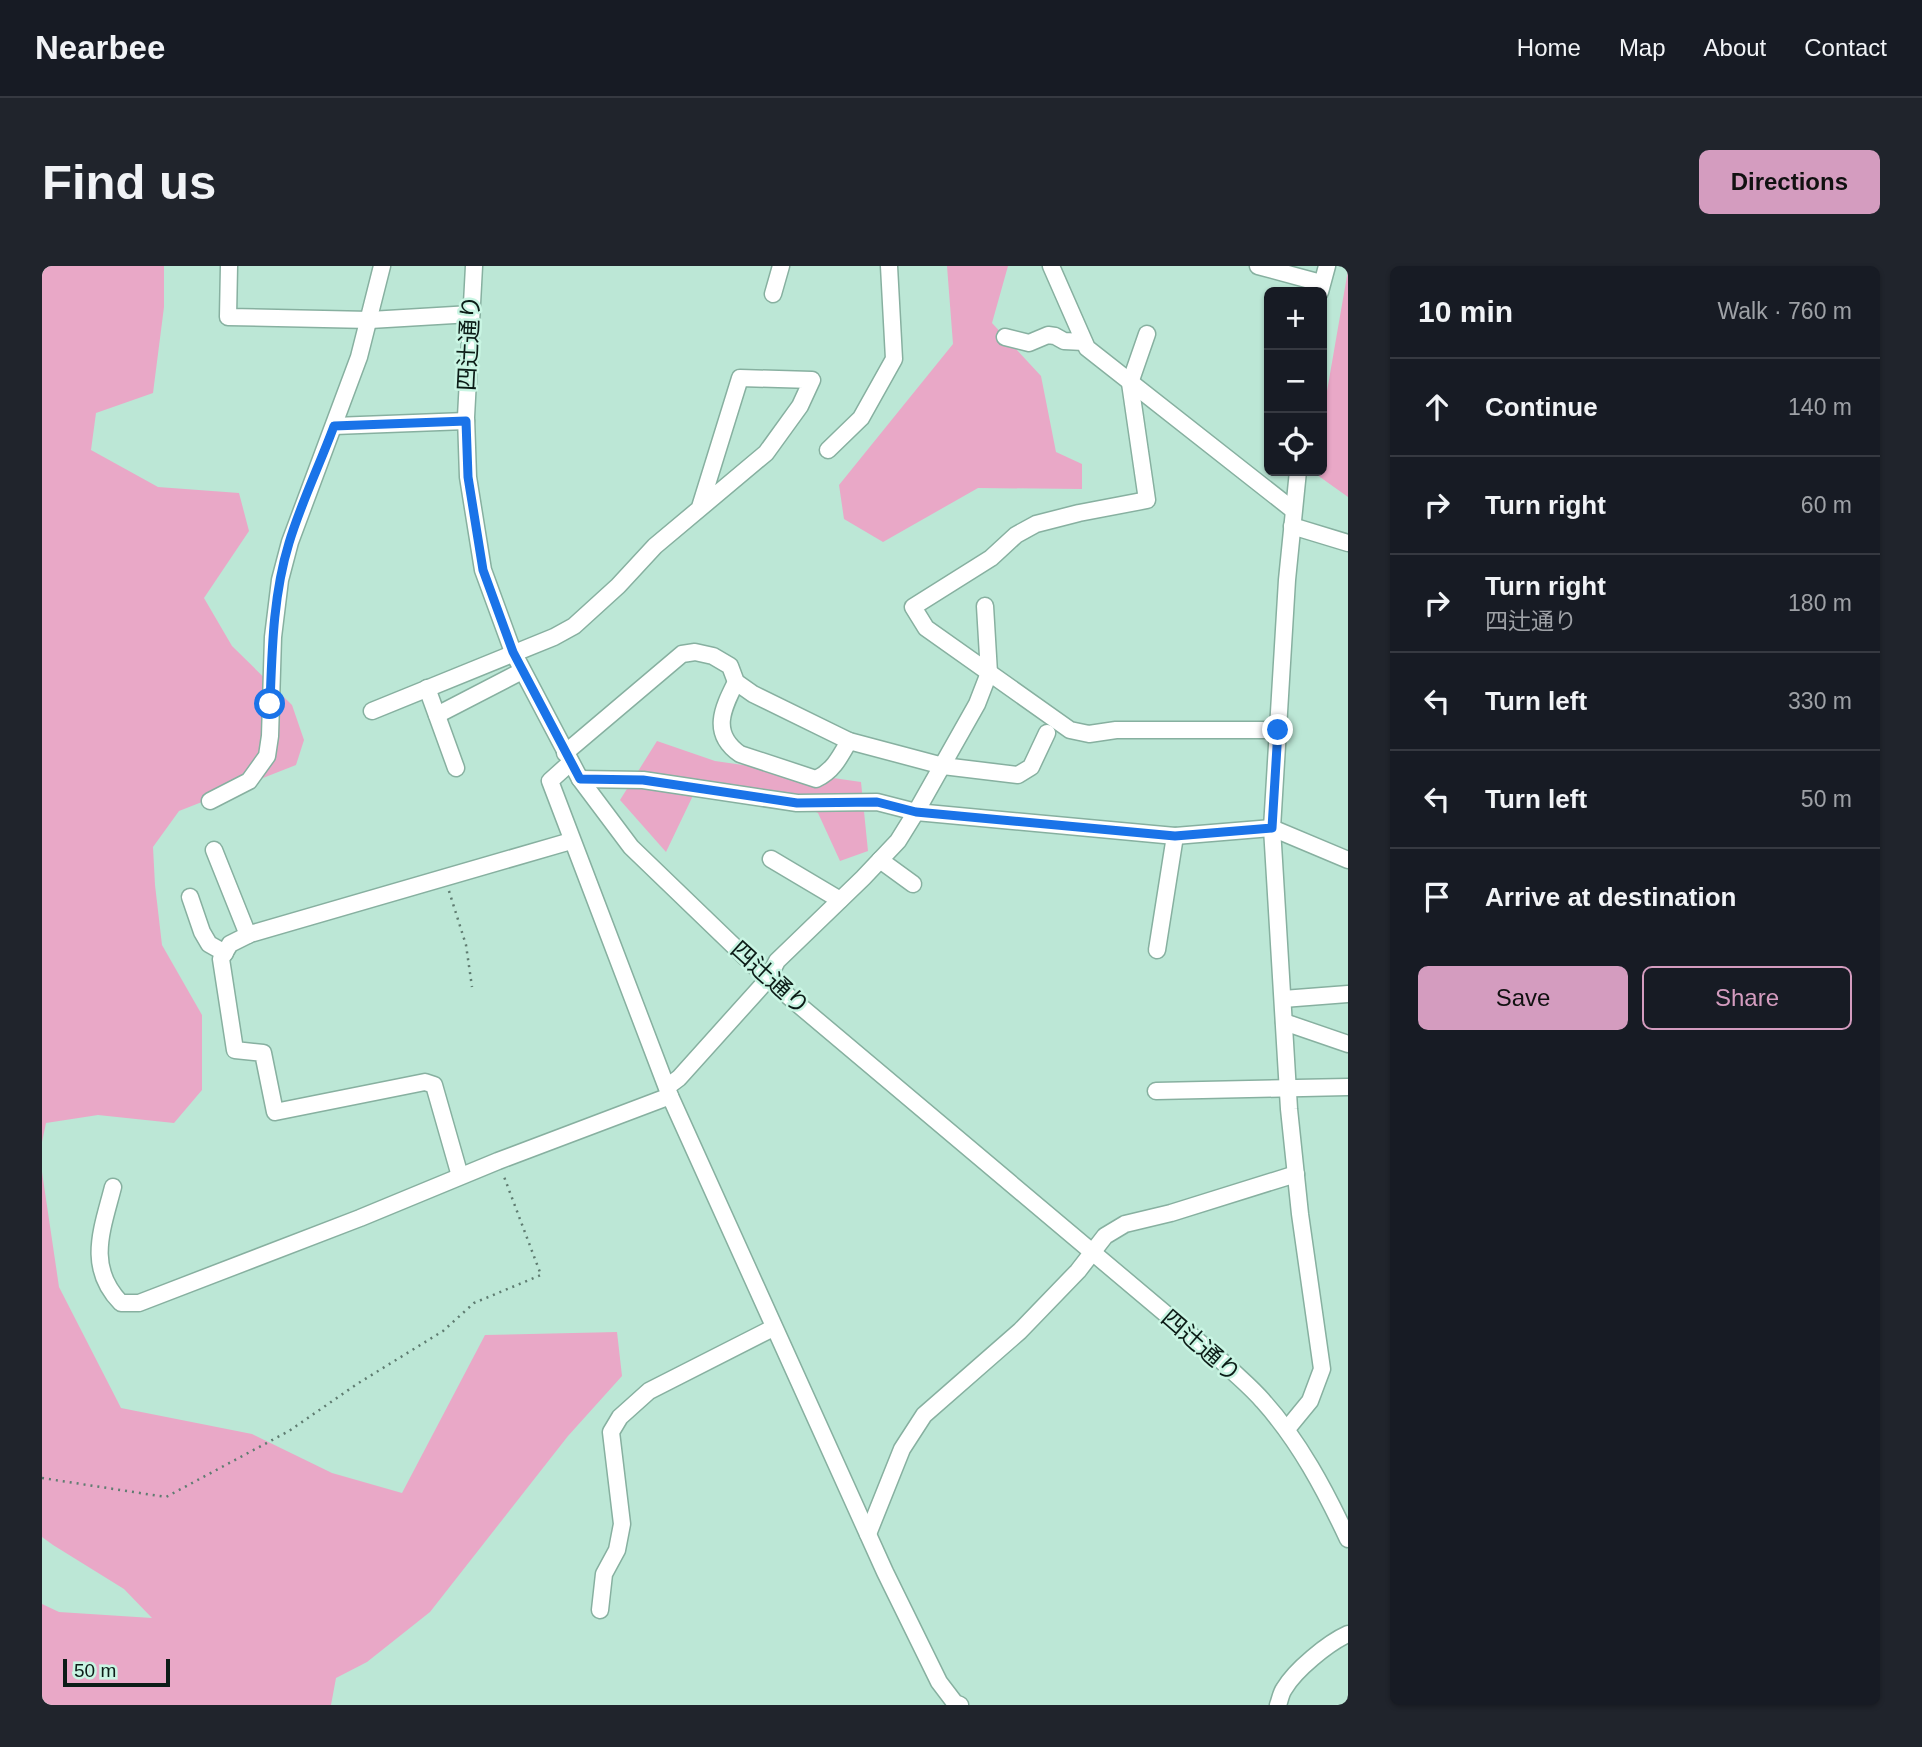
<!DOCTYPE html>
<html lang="en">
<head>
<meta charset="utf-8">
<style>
  body { margin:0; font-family:Helvetica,"Noto Sans JP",sans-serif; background:#20242c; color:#f1f3f6 }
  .controls { position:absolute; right:21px; top:21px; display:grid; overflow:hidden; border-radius:10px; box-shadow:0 2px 5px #0004 }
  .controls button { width:63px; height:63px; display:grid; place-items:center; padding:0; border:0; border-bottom:2px solid #363941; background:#171b24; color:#f1f3f6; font:35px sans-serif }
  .scale { position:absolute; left:21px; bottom:18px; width:107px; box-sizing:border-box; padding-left:7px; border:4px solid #0c1c17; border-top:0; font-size:19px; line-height:24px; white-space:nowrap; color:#0c1c17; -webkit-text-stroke:5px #c9f5e3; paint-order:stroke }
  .stop { position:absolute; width:21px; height:21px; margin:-16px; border:5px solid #1a73e8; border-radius:50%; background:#fff }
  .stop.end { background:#1a73e8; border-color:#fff; box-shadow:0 2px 7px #0008 }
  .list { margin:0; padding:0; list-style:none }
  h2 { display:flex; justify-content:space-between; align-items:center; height:91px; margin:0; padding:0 28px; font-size:30px }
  h2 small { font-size:23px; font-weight:400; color:#9ea1a6 }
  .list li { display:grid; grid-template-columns:46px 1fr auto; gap:21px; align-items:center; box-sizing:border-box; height:98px; padding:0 28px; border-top:2px solid #363941 }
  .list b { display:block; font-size:26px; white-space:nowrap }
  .list p { margin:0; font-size:23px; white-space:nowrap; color:#9ea1a6 }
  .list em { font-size:23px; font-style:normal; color:#9ea1a6 }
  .actions { display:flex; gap:14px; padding:21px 28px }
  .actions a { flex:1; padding:16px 0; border:2px solid #d49cbf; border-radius:10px; text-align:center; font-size:24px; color:#d49cbf }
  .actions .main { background:#d49cbf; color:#111 }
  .icon { flex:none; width:38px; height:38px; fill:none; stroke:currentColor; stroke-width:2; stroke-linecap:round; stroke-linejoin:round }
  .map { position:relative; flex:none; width:1306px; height:1439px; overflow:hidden; border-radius:10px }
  header { display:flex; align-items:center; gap:42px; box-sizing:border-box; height:98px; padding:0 35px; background:#171b24; border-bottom:2px solid #363941 }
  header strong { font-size:33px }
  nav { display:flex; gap:38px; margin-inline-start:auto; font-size:24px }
  .intro { display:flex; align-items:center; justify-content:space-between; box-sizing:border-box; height:168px; padding:0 42px }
  h1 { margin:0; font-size:49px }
  .button { padding:18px 32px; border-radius:10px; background:#d49cbf; color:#111; font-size:24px; font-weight:700 }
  main { display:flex; gap:42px; padding:0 42px }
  aside { flex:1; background:#171b24; border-radius:10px; box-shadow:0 2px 5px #0004 }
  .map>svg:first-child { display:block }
</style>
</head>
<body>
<header>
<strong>Nearbee</strong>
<nav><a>Home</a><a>Map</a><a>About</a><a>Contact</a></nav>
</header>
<div class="intro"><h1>Find us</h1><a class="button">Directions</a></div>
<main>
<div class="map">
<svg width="1306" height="1439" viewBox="0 0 1306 1439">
  <rect width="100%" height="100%" fill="#bce7d6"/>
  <g fill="#e9a8c7">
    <polygon points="0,0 122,0 122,41 111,127 54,147 49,184 116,221 197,227 207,265 162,332 190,380 250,439 262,474 254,499 137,545 111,581 113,619 120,679 160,749 160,824 132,857 56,849 4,857 0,876"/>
    <polygon points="905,0 966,0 950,57 999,110 1014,186 1040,198 1040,223 936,222 841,276 802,253 797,219 911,78"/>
    <polygon points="1306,4 1306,231 1271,206 1280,205 1280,154"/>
    <polygon points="615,475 673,495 819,516 826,585 798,595 776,547 734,528 657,517 624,586 578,534"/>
    <polygon points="0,906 17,1021 79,1142 210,1168 290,1207 360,1227 443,1069 575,1066 580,1110 526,1170 388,1346 325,1396 294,1412 289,1439 0,1439 0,1338 17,1346 110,1352 82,1323 11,1279 0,1271"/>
  </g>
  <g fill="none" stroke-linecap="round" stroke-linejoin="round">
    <g stroke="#87b0a0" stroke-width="19">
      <g id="minor">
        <polyline points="187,0 186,51 328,54 429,48"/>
        <path d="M432,0L424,151L426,211L441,304L471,386L538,513L589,581L726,713L1182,1097C1195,1110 1209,1121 1221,1135C1257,1175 1283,1224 1306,1273"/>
        <polyline points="1009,0 1045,82 1251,244"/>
        <polyline points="1216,0 1279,17"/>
        <polyline points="1278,26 1285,0"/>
        <polyline points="731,28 739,0"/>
        <polyline points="1105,68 1088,117 1105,234 1037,247 994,258 974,269 949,292 871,341 884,362 1028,464 1047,468 1074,464 1236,464"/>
        <polyline points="963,71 987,77 1006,69 1013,70 1022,75 1042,76"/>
        <polyline points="292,160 424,155"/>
        <polyline points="786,184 819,152 852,93 847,0"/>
        <polyline points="1250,260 1306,277"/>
        <path d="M694,416C681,442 668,467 698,488L774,513C791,505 798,491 807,475"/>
        <polyline points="385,422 414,502"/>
        <polyline points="330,445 512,371 532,360 576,320 613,280 724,187 758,140 770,114 698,112 658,241"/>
        <polyline points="395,449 480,405"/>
        <polyline points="523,487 640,388 653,386 671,390 688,400 694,416 711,428 807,475 901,500 976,509 989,501 1005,467"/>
        <polyline points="528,497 508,515 628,830 843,1306 897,1416 913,1437 918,1439"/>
        <polyline points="538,513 601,514 755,537 835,536 874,546 1133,570 1230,562 1306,594"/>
        <polyline points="168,535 207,515 225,490 228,470 231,371 238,314 248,276 317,91 340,0"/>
        <polyline points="172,584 206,669"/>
        <polyline points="729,593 798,634"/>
        <polyline points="838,594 871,618"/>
        <polyline points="148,631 160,666 167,678 183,687"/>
        <polyline points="1115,684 1133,570"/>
        <polyline points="1241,733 1306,728"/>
        <polyline points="1242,756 1306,778"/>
        <polyline points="625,821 637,812 726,713 735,695 821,612 856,575 874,546 935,438 947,407 943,340"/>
        <polyline points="1114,825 1306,821"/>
        <polyline points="418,910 392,819 383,816 233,846 221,787 193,784 179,693 188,678 208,668 529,575"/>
        <path d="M71,921C60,964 44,1001 79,1037H97L318,952L456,895L628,830"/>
        <polyline points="1245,1163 1268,1135 1280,1103 1258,948 1247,843 1230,562 1245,314 1256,205"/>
        <polyline points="826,1268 860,1183 882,1149 978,1065 1036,1005 1063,970 1083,958 1129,947 1254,908"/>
        <polyline points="558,1344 562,1308 575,1284 580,1258 569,1166 578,1151 607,1125 731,1062"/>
        <path d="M1236,1439C1238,1434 1239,1427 1242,1423C1253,1404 1286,1377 1306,1368"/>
      </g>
    </g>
    <g stroke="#5f7c71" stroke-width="2.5" stroke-dasharray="2 5" stroke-linecap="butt">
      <polyline points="407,625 424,679 430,721"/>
      <polyline points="0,1212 124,1231 247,1165 315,1118 401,1065 432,1037 499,1009 461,908"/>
    </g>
    <use href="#minor" stroke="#fff" stroke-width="16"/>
  </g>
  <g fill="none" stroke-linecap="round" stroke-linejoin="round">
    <path stroke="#1a73e8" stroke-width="9" d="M228,438C230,384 231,329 247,277C259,237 278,198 292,160L424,155L426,211L441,304L471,386L538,513L601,514L755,537L835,536L874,546L1133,570L1230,562L1236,464"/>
  </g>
  <g text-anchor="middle" stroke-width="5" stroke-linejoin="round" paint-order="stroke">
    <g font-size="24" fill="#0c1c17" stroke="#c9f5e3">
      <text transform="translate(427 77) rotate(-87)" y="8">四辻通り</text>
      <text transform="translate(728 712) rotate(42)" y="8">四辻通り</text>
      <text transform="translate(1159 1080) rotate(41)" y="8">四辻通り</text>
    </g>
  </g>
</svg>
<div class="controls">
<button>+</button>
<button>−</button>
<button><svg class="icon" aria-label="locate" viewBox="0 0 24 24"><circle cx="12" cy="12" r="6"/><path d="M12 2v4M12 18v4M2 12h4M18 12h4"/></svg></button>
</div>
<div class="scale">50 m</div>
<div class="stop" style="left:228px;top:438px"></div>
<div class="stop end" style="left:1236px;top:464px"></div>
</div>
<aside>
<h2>10 min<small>Walk · 760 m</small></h2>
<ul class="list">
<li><svg class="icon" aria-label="ahead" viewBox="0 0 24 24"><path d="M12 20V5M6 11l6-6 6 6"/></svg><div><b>Continue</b></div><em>140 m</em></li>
<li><svg class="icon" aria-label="right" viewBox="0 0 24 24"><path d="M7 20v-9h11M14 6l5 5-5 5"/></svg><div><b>Turn right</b></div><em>60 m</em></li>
<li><svg class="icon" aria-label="right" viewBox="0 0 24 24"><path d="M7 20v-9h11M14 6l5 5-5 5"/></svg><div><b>Turn right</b><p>四辻通り</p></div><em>180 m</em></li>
<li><svg class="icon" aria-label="left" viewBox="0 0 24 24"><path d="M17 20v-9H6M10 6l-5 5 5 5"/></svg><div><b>Turn left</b></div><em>330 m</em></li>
<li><svg class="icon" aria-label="left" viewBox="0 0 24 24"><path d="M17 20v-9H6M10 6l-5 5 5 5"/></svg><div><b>Turn left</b></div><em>50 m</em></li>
<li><svg class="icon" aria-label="arrive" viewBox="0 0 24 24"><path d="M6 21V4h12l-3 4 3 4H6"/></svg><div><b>Arrive at destination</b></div></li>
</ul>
<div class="actions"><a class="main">Save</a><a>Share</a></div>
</aside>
</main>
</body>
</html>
